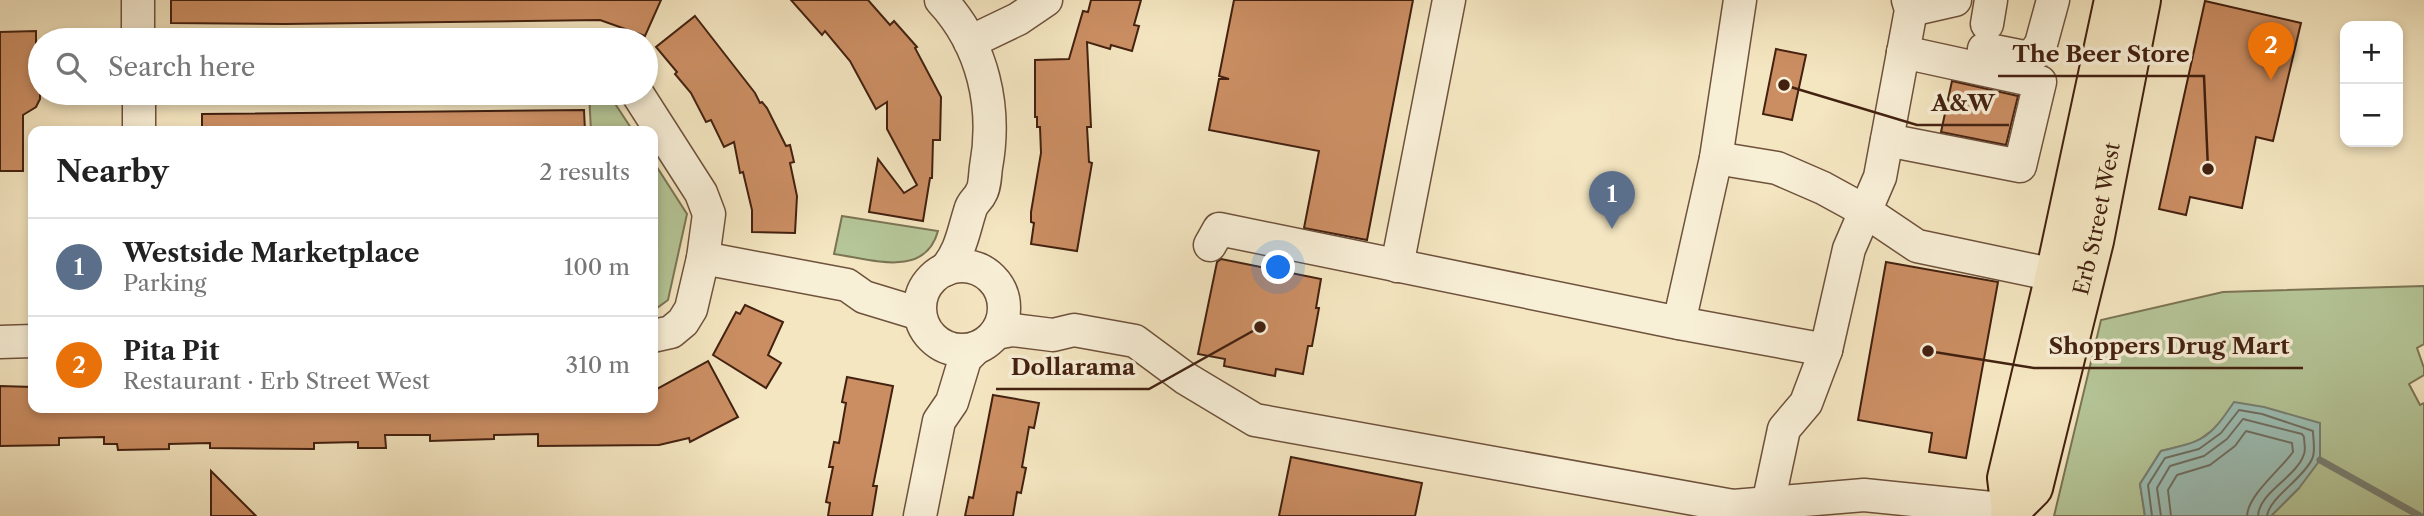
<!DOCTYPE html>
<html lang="en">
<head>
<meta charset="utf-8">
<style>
  body { margin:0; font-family:"Libre Caslon Text",serif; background:#f6f6f6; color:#222 }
  .controls { position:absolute; right:21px; top:21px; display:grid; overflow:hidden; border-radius:14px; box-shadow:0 4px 10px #0003 }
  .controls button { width:63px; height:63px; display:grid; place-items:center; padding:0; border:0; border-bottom:2px solid #e0e0e0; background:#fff; color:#222; font:35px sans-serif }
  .you { position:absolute; left:1279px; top:268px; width:24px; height:24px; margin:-18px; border:5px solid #fff; border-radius:50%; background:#1a73e8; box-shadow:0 0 0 10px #1a73e833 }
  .badge { display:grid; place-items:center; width:46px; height:46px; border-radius:50%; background:#db2777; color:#fff; font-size:23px; font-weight:700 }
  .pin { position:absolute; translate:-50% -58px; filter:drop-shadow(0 2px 4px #0008) }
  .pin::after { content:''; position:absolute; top:37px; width:24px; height:21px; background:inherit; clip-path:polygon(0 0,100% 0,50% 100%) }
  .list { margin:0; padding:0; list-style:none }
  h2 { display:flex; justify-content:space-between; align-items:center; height:91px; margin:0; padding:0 28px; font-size:30px }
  h2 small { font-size:23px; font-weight:400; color:#767676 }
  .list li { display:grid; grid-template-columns:46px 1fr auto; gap:21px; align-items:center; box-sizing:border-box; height:98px; padding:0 28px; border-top:2px solid #e0e0e0 }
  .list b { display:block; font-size:26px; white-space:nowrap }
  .list p { margin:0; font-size:23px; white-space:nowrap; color:#767676 }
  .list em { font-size:23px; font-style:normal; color:#767676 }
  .icon { flex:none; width:38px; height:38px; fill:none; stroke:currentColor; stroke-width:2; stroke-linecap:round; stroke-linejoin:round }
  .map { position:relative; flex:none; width:2424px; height:516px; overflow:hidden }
  .search { position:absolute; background:#fff; box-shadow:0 4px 10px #0003; left:28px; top:28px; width:630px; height:77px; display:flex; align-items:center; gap:18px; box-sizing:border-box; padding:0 24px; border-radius:38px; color:#767676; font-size:26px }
  .panel { position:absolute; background:#fff; box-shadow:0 4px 10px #0003; left:28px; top:126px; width:630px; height:287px; border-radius:14px }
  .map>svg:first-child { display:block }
</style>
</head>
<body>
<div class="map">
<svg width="2424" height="516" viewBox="0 0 2424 516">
  <rect width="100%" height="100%" fill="#f4e6c1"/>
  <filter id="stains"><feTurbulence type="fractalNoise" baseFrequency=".00286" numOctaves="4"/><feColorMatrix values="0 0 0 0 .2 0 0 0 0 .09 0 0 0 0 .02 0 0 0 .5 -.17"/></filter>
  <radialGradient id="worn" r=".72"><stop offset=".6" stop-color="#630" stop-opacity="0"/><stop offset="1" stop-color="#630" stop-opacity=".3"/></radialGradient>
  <g fill="#b5c698" stroke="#7c7454" stroke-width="2">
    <polygon points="589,93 608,93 633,131 591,131"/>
    <polygon points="653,161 687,214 668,300 653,311"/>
    <path d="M842,216L938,231C925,279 871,259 834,254Z"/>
    <polygon points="2424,286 2424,344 2417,348 2424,368 2424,375 2409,384 2420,405 2424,403 2424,516 2271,516 2299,488 2217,427 2195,443 2161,451 2140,484 2145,516 2054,516 2101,320 2223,292"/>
  </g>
  <path fill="#9cbfb6" stroke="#788074" stroke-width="2" d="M2234,402L2264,407L2320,423V460L2299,488L2271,516H2145L2140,484L2161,451C2204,441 2209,439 2234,402Z"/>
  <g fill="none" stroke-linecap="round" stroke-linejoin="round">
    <g stroke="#707063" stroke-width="2">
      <path d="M2152,516L2148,485L2165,458L2199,449L2221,433L2239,410L2262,414L2313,431C2313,439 2316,452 2312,459C2304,478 2269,498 2267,516"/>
      <path d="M2161,516L2157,488L2170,466L2204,456L2227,439L2243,419L2302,434L2304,437C2304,442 2306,450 2304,454C2297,477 2259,492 2258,516"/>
      <path d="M2171,516L2168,490L2177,475L2210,465L2235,446L2246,431L2292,443L2293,452C2280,470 2248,495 2247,516"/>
    </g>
    <polyline stroke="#788074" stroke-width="7" points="2320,460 2420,516"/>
  </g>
  <g fill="#cb8e63" stroke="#432110" stroke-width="2">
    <polygon points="171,0 661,0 645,36 600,20 285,24 171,23"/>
    <polygon points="791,0 868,0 890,25 894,21 917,47 915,48 941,97 940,140 933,140 932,178 930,178 923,221 869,212 878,159 904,193 917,185 887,129 887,102 876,109 850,61 825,31 822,35"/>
    <polygon points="1091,0 1141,0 1134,25 1139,26 1132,51 1111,45 1110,49 1087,42 1091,127 1087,127 1089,162 1092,163 1077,251 1031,244 1034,223 1031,222 1031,212 1041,153 1040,127 1037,127 1037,117 1035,117 1035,60 1069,59 1083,11 1088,12"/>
    <polygon points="1234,0 1413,0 1367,240 1304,228 1319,151 1209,130 1219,79 1229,79 1219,76"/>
    <polygon points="2205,1 2301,23 2273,141 2256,137 2242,208 2190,197 2186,215 2159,209"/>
    <polygon points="695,16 755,93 760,103 762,102 767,108 786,146 790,145 794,162 790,163 797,196 795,233 752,232 752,210 743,172 740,173 734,142 724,147 711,120 706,122 691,93 675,74 677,72 656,47"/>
    <polygon points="36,31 36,66 40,74 40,99 36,107 23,115 23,171 0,171 0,32"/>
    <polygon points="1776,49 1806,55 1792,120 1763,114"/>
    <polygon points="1952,81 2018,96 2006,145 1941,132"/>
    <polygon points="584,110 585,131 202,131 202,114"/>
    <polygon points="1221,259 1321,279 1316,308 1319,308 1312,346 1308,346 1303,374 1276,369 1275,376 1224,366 1225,359 1198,354 1217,262"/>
    <polygon points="1886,262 1998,282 1966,458 1929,452 1932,433 1858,420"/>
    <polygon points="745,305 783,322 768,355 781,363 766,388 713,355 736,312 740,314"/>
    <polygon points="708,361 738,417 690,442 689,438 659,445 538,446 538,434 494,435 494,439 430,441 430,435 385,435 386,448 358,448 358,442 314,443 314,449 210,448 210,443 169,444 169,449 118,450 117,444 104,444 104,437 59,438 59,445 0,446 0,386 33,387 33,408 653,408 653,391"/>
    <polygon points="847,377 893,386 873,486 877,486 872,516 828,516 830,503 826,502 833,467 829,467 834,442 839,443 846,403 842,402"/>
    <polygon points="993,395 1039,403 1034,428 1029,427 1022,467 1026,468 1021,493 1017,492 1013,516 965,516 969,497 973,498"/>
    <polygon points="1291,457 1422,483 1415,516 1279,516"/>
    <polygon points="211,471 256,516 211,516"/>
  </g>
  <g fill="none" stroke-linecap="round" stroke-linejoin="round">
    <g stroke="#6f523c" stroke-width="35">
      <g id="minor">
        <polyline points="138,0 138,40"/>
        <path d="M941,0C983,45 997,107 986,167C985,174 985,187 981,193C978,200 972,202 970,211C963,233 961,251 945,270"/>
        <polyline points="1911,10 1955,0"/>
        <polyline points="1987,24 1991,0"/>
        <polyline points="970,42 1018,19 1046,0"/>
        <polyline points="1984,49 2024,57 2034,54 2041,44 2053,0"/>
        <polyline points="139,93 139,131"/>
        <polyline points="637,93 701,193 709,214 703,258 691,309 683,322 671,332 653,336"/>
        <polyline points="1887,140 2020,166 2040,82 1903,52"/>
        <polyline points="1716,158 1777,168 1823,188 1865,211 1917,246 2055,275"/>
        <polyline points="1210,245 1219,229 1679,323 1826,350"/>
        <polyline points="703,258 847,285 864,297 920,314"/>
        <polyline points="1397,266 1449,0"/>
        <circle cx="962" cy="308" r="42"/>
        <polyline points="1679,323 1716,158 1740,0"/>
        <polyline points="996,333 1012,330 1053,335 1074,330 1135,341 1185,378 1255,420 1733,506 1864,495 2011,510"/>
        <polyline points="0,342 33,341"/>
        <polyline points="1768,504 1784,429 1806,403 1826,350 1849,249 1880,177 1911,10 1908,0"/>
        <polyline points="920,516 939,421 952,402 965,359 976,348"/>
      </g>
    </g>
    <g stroke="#432110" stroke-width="42">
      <g id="major">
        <path id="s1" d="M2011,510L2033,488L2094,241L2141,0"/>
        <polyline points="2010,516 2011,510 2007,478 2055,275 2114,0"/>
      </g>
    </g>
    <use href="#minor" stroke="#f8efd7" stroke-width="32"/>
    <use href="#major" stroke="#f4e6c1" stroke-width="38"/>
  </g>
  <g text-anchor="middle" stroke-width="7" stroke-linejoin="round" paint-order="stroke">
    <g font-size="21" fill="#432110" stroke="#f8efd7">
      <text dy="7" stroke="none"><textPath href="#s1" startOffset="308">Erb Street West</textPath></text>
    </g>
  </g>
  <path fill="none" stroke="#432110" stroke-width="2.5" d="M2208 169L2204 76H1998M1784 85L1917 125H2009M1928 351L2034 368H2303M1260 327L1149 389H996"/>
  <g fill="#432110" stroke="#f8efd7" stroke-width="2.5">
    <circle cx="2208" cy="169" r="7"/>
    <circle cx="1784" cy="85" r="7"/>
    <circle cx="1928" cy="351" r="7"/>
    <circle cx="1260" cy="327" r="7"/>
  </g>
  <g font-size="23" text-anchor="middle" font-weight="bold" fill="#432110" stroke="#f8efd7" stroke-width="7" stroke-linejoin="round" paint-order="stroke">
    <text x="2101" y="62">The Beer Store</text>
    <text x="1963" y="111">A&amp;W</text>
    <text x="2169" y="354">Shoppers Drug Mart</text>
    <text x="1073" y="375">Dollarama</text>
  </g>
  <rect width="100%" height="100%" filter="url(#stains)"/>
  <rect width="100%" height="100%" fill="url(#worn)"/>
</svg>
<div class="controls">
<button>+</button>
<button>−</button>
</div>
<div class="you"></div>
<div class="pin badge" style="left:1612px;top:229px;background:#5c6f8a">1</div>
<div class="pin badge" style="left:2271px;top:80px;background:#e8710a">2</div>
<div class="search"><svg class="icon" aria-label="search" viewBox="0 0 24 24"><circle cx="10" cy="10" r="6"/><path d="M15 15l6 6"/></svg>Search here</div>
<section class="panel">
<h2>Nearby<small>2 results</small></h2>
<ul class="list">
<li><span class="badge" style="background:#5c6f8a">1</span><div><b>Westside Marketplace</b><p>Parking</p></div><em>100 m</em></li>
<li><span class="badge" style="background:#e8710a">2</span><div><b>Pita Pit</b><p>Restaurant · Erb Street West</p></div><em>310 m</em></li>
</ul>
</section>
</div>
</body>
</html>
